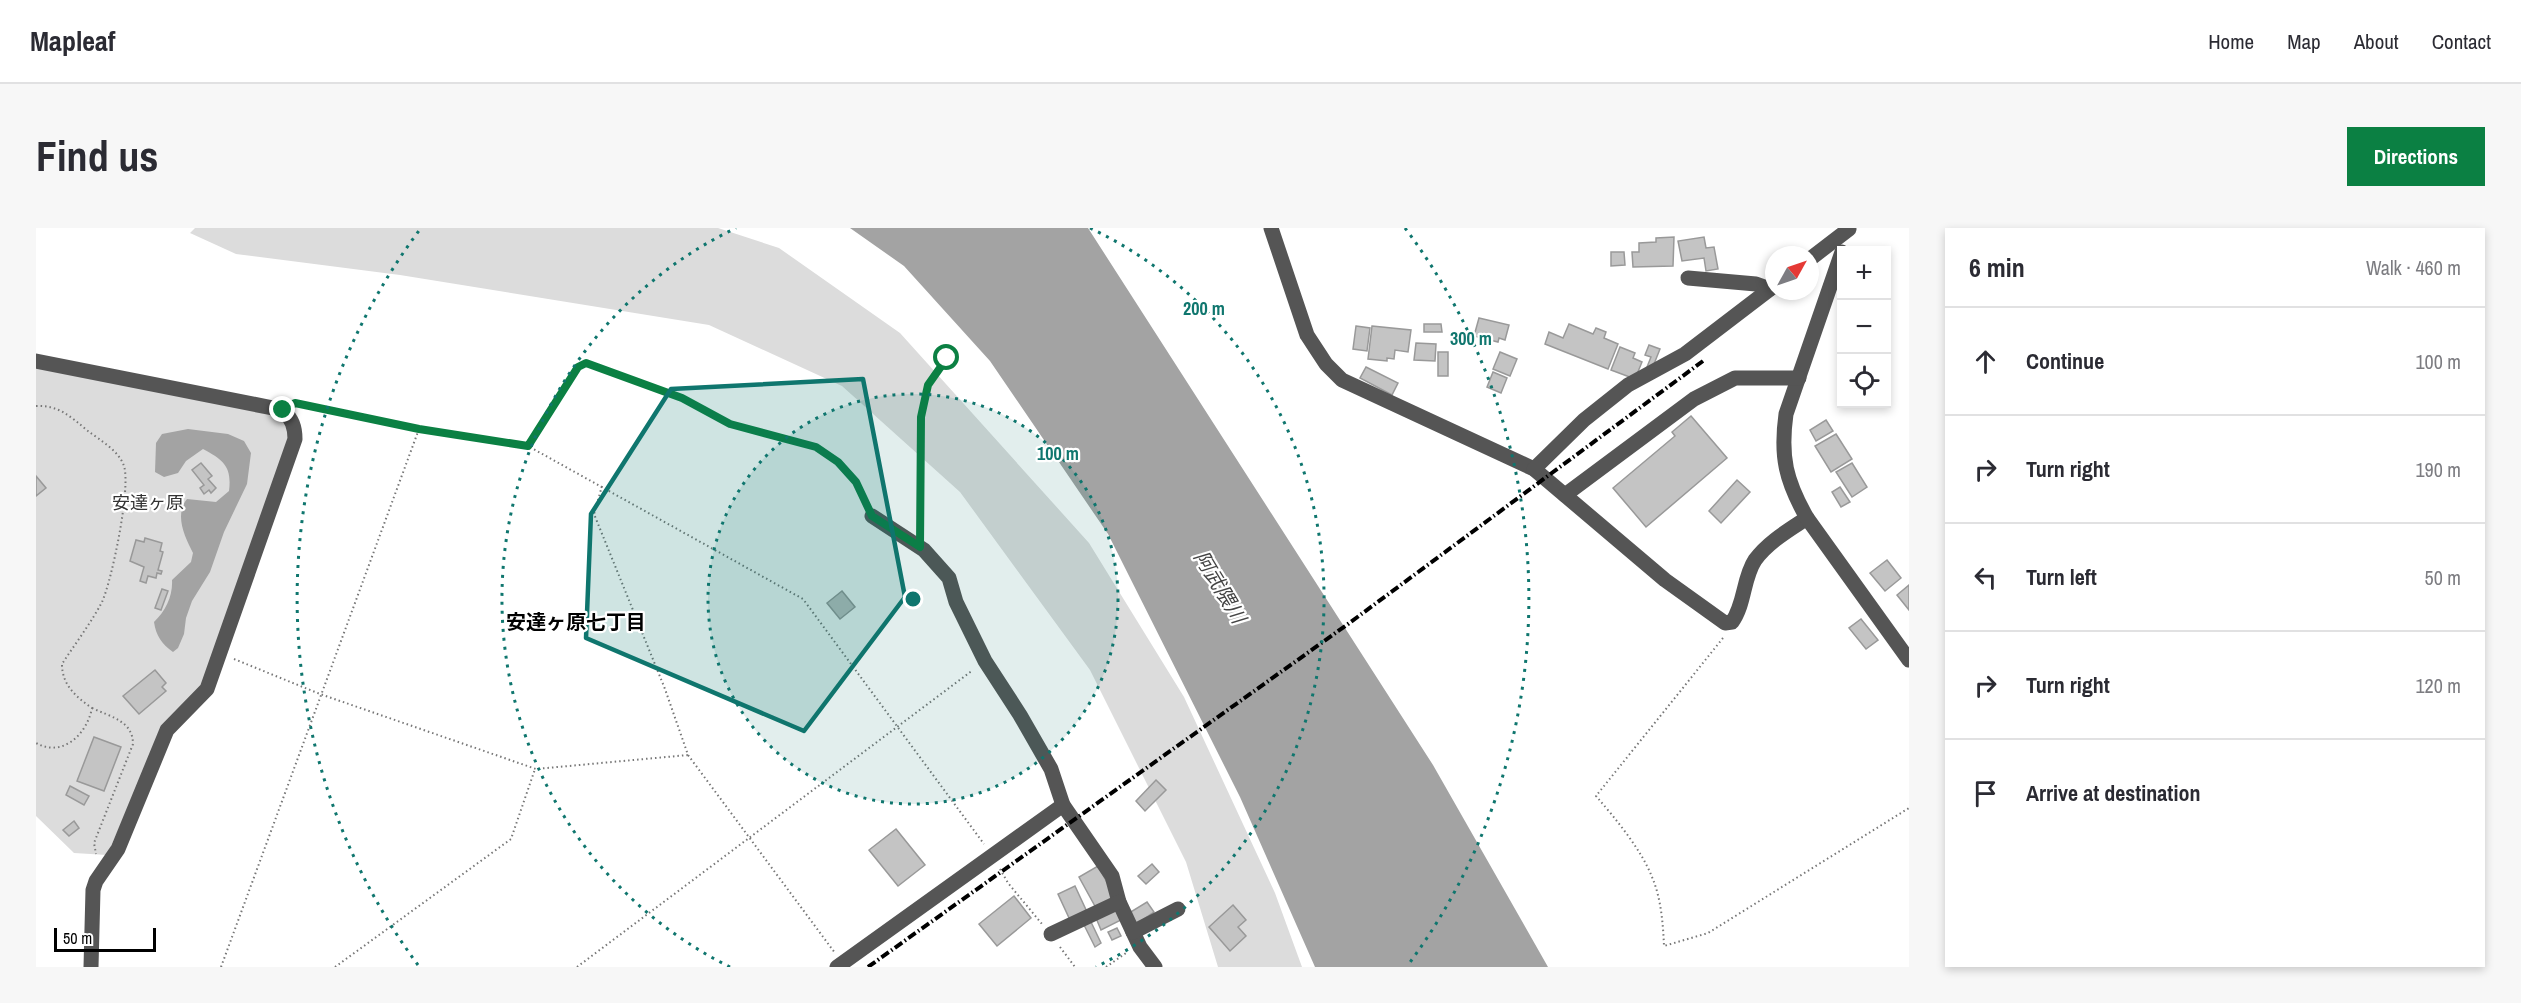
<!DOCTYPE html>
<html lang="en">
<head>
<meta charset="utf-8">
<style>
  body { margin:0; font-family:"Archivo Narrow","Noto Sans JP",sans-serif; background:#f7f7f7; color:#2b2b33 }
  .controls { position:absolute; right:18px; top:18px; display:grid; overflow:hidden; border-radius:0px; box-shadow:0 3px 9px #0003 }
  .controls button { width:54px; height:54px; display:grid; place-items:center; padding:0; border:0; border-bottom:2px solid #e1e1e2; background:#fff; color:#2b2b33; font:30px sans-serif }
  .compass { position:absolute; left:1729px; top:18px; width:54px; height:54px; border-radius:50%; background:#fff; box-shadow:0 3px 9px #0003; rotate:50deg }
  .scale { position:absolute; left:18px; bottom:15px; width:102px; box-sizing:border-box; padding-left:6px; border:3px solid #000; border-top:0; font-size:16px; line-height:21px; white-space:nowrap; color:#000; -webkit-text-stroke:4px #fff; paint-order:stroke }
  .stop { position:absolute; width:18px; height:18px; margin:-14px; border:4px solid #0b8043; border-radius:50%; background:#fff }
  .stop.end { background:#0b8043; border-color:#fff; box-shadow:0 2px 6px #0008 }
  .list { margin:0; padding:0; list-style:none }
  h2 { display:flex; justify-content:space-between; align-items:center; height:78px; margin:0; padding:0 24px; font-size:26px }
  h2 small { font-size:20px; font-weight:400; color:#7c7c81 }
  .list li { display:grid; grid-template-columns:39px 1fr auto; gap:18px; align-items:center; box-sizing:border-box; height:108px; padding:0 24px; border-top:2px solid #e1e1e2 }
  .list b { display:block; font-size:22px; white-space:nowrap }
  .list em { font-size:20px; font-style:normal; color:#7c7c81 }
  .icon { flex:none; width:33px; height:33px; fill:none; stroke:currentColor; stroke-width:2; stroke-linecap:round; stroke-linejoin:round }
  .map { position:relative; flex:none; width:1873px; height:739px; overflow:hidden; border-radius:0px }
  header { display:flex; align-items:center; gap:36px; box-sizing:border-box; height:84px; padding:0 30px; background:#fff; border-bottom:2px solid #e1e1e2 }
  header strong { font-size:28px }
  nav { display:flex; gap:33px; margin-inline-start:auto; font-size:21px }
  .intro { display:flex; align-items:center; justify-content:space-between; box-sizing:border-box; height:144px; padding:0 36px }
  h1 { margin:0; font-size:42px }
  .button { padding:15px 27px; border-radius:0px; background:#0b8043; color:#fff; font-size:21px; font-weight:700 }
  main { display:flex; gap:36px; padding:0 36px }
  aside { flex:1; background:#fff; border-radius:0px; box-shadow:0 3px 9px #0003 }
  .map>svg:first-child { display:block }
</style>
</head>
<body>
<header>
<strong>Mapleaf</strong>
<nav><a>Home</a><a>Map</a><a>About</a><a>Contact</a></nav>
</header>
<div class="intro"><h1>Find us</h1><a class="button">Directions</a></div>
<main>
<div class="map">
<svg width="1873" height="739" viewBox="0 0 1873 739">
  <rect width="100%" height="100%" fill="#fff"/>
  <g fill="#dcdcdc">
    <polygon points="159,0 682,0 743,20 864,105 1053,315 1148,469 1239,665 1266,739 1182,739 1150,634 1054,442 924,264 806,158 673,97 364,47 200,26 154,5"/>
    <polygon points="0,138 241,185 249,191 254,206 168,455 131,492 71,627 38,625 0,588"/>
  </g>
  <g fill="#a3a3a3">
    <polygon points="814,0 1052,0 1397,537 1512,739 1279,739 1204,569 1072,306 954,133 868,38"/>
    <path d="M152,201L192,206L208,213L215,225L211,256L188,304L174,344L156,373L150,390L148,406L142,420L137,424C126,416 120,408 118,394C130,383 137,367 136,352L155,334L157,325C149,309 138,287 151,271L180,274L193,263C196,239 188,232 167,221L150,233L142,245L128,249L119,244L120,215L126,206Z"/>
  </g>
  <g fill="#c4c4c4" stroke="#999" stroke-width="1.5">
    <polygon points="1638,9 1637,38 1597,39 1596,24 1603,24 1603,15 1620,14 1620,10"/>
    <polygon points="1668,9 1670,20 1678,19 1682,41 1670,43 1668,30 1646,33 1642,13"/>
    <polygon points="1575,24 1588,24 1589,37 1575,38"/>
    <polygon points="1443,90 1473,97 1469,112 1463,110 1462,114 1438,108"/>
    <polygon points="1388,96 1405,96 1406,104 1388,104"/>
    <polygon points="1533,96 1557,106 1560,100 1570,104 1568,110 1582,116 1572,141 1509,116 1513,104 1527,110"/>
    <polygon points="1320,98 1334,100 1331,123 1317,121"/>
    <polygon points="1336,98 1375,102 1372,124 1359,122 1358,131 1351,130 1351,133 1332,131"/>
    <polygon points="1380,115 1400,116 1399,133 1378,132"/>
    <polygon points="1613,117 1624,121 1616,141 1611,139 1615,129 1609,127"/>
    <polygon points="1584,119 1599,125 1597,130 1606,134 1599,151 1575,142"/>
    <rect x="1402" y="124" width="10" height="24"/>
    <polygon points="1464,124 1481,131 1474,148 1457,141"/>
    <polygon points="1330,139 1362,155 1356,167 1324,150"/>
    <polygon points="1457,144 1471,150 1465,165 1451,159"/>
    <polygon points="1655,188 1691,230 1610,299 1577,260 1639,208 1636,204"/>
    <polygon points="1790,192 1797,203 1780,213 1774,202"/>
    <polygon points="1800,206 1816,231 1795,244 1779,218"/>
    <polygon points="165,235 176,248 172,251 180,260 175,265 173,262 168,266 164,260 168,257 156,242"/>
    <polygon points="1816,235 1831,259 1816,269 1800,244"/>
    <polygon points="0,248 10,260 0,268"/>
    <polygon points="1701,252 1714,264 1685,295 1673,283"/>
    <polygon points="1804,259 1814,274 1805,279 1796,264"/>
    <polygon points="109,310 126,315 124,323 127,324 122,342 126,343 125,346 121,345 120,350 112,348 110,355 104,353 108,339 94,333 100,312 108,314"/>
    <polygon points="1851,332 1865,350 1849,363 1834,345"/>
    <polygon points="1873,357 1873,382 1861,367"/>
    <polygon points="126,361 132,363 125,382 119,380"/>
    <polygon points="806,363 819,379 804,391 791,375"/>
    <polygon points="1825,391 1842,412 1830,421 1813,400"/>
    <polygon points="119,442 130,455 126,459 130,463 103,486 87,468"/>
    <polygon points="58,509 85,519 68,563 41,553"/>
    <polygon points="1120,552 1130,562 1109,583 1100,573"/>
    <polygon points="34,558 53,568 48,577 30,567"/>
    <polygon points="38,593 43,600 33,608 27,602"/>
    <polygon points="860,601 889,637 862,658 833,622"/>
    <polygon points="1116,636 1123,644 1110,656 1102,648"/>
    <polygon points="1062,638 1079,669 1060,680 1043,649"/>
    <polygon points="1039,658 1051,684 1034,692 1022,666"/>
    <polygon points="978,668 995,690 961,718 943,696"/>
    <polygon points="1111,674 1118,684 1100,696 1093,685"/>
    <polygon points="1197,677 1210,692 1202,699 1210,708 1194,723 1173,699"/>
    <polygon points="1082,680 1087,691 1065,702 1060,690"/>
    <polygon points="1055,694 1065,715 1059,719 1048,697"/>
    <polygon points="1081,700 1085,708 1076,712 1072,704"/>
  </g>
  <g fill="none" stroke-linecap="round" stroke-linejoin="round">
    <g stroke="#777" stroke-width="2" stroke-dasharray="1.5 3" stroke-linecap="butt">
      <polyline points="260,175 383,201 492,218 767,371 948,616"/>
      <path d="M0,178C23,177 35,189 52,203C64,212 83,223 88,238C95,260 76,352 66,374C55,395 39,416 26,436C26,457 40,469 56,480C51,506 27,530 0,515"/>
      <path d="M492,218L542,139L550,135C582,147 615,156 646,170C662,177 677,190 695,196C758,219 796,204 831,276"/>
      <polyline points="566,258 558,286 629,461 652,527 799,725"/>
      <polyline points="883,301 885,189 892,157 914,126"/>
      <path d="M1687,410L1560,568C1579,590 1605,621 1616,649C1625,670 1627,695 1628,718L1672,705L1873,580"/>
      <polyline points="198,431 284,466 500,541 652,527"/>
      <path d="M56,480C75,489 97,493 97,516L58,615L60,626"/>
      <polyline points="964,641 972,655 1006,696"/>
      <polyline points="1024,719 1039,739"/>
      <polyline points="185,739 383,201"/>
      <polyline points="299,739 475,611 499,541"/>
      <polyline points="541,739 937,442"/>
      <polyline points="1070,739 1090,725"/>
    </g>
    <g stroke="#555" stroke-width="15">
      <path d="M1235,0L1271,107L1290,136L1306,152L1498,241L1629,352L1689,395L1696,394C1709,376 1707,350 1719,332C1732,314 1753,302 1771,290"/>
      <path d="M1806,24L1750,186C1744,229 1750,253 1771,290L1873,432"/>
      <polyline points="1774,31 1813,1"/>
      <polyline points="1652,50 1720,56 1734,61"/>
      <path d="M0,133L247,182C256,191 259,199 259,211L171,461L131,502L82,621L60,653L57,662L55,739"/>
      <polyline points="1498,241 1548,192 1592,157 1649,126 1738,58"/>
      <polyline points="1529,267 1658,171 1699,150 1763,150"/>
      <polyline points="836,288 888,322 913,350 920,374 949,433 984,487 1015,541 1027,577 1076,648 1083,674 1104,719 1119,739"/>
      <polyline points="1097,704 1142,681"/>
      <polyline points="1015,706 1083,674"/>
      <polyline points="801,739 1027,577"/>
    </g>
    <polyline stroke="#000" stroke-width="4" stroke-dasharray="9 3 1.5 3" stroke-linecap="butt" points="832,739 1312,396 1667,133"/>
  </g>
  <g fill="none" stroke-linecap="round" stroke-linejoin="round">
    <polyline stroke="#0b8043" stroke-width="8" points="247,182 259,175 383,201 492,218 542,139 550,135 646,170 694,196 780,219 802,234 820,254 836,288 884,319 885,189 892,157 911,130"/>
  </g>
  <path fill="#0f766e" fill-opacity="0.2" stroke="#0f766e" stroke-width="4.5" stroke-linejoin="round" d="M827,151L869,369L768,503L550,410L555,286L635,161Z"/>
  <circle cx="877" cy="371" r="205" fill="#0f766e" fill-opacity=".12"/>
  <g fill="none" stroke="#0f766e" stroke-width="3" stroke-dasharray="3 6">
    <circle cx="877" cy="371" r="205"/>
    <path d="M694 739A411 411 0 0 1 700 0M1054 0A411 411 0 0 1 1060 739"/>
    <path d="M382 737A616 616 0 0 1 385 0M1369 0A616 616 0 0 1 1372 737"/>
  </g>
  <g text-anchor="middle" stroke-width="4.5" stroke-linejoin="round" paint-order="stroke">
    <g font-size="18" fill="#333" stroke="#fff">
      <text x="112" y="281">安達ヶ原</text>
    </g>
    <g font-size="20" font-style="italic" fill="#444" stroke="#fff">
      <text transform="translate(1184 359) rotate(59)" y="7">阿武隈川</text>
    </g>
    <g font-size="20" font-weight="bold" fill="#000" stroke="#fff">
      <text x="540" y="401">安達ヶ原七丁目</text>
    </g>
  </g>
  <circle cx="877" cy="371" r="9" fill="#0f766e" stroke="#fff" stroke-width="3"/>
  <g font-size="18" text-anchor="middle" font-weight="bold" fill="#0f766e" stroke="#fff" stroke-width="4.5" stroke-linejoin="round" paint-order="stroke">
    <text x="1168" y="87">200 m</text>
    <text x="1435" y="117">300 m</text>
    <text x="1022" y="232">100 m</text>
  </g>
</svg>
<div class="controls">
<button>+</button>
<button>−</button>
<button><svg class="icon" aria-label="locate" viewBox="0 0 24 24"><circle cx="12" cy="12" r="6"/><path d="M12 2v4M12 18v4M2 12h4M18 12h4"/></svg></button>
</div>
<svg class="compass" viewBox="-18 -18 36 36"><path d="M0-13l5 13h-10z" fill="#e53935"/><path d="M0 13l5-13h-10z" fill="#7c7c81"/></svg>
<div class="scale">50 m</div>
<div class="stop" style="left:911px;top:130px"></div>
<div class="stop end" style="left:247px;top:182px"></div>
</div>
<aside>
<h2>6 min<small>Walk · 460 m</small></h2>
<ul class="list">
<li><svg class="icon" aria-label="ahead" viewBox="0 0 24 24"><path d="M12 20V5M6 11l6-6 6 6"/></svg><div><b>Continue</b></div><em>100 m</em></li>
<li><svg class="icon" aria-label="right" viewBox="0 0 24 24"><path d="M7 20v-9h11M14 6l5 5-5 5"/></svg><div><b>Turn right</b></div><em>190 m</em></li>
<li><svg class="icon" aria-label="left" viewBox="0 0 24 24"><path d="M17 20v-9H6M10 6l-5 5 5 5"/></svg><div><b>Turn left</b></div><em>50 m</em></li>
<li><svg class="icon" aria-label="right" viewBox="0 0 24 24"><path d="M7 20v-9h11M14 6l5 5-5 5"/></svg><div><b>Turn right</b></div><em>120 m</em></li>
<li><svg class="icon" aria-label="arrive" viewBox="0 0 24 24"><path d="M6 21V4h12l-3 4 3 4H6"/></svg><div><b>Arrive at destination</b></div></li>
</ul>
</aside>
</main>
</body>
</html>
